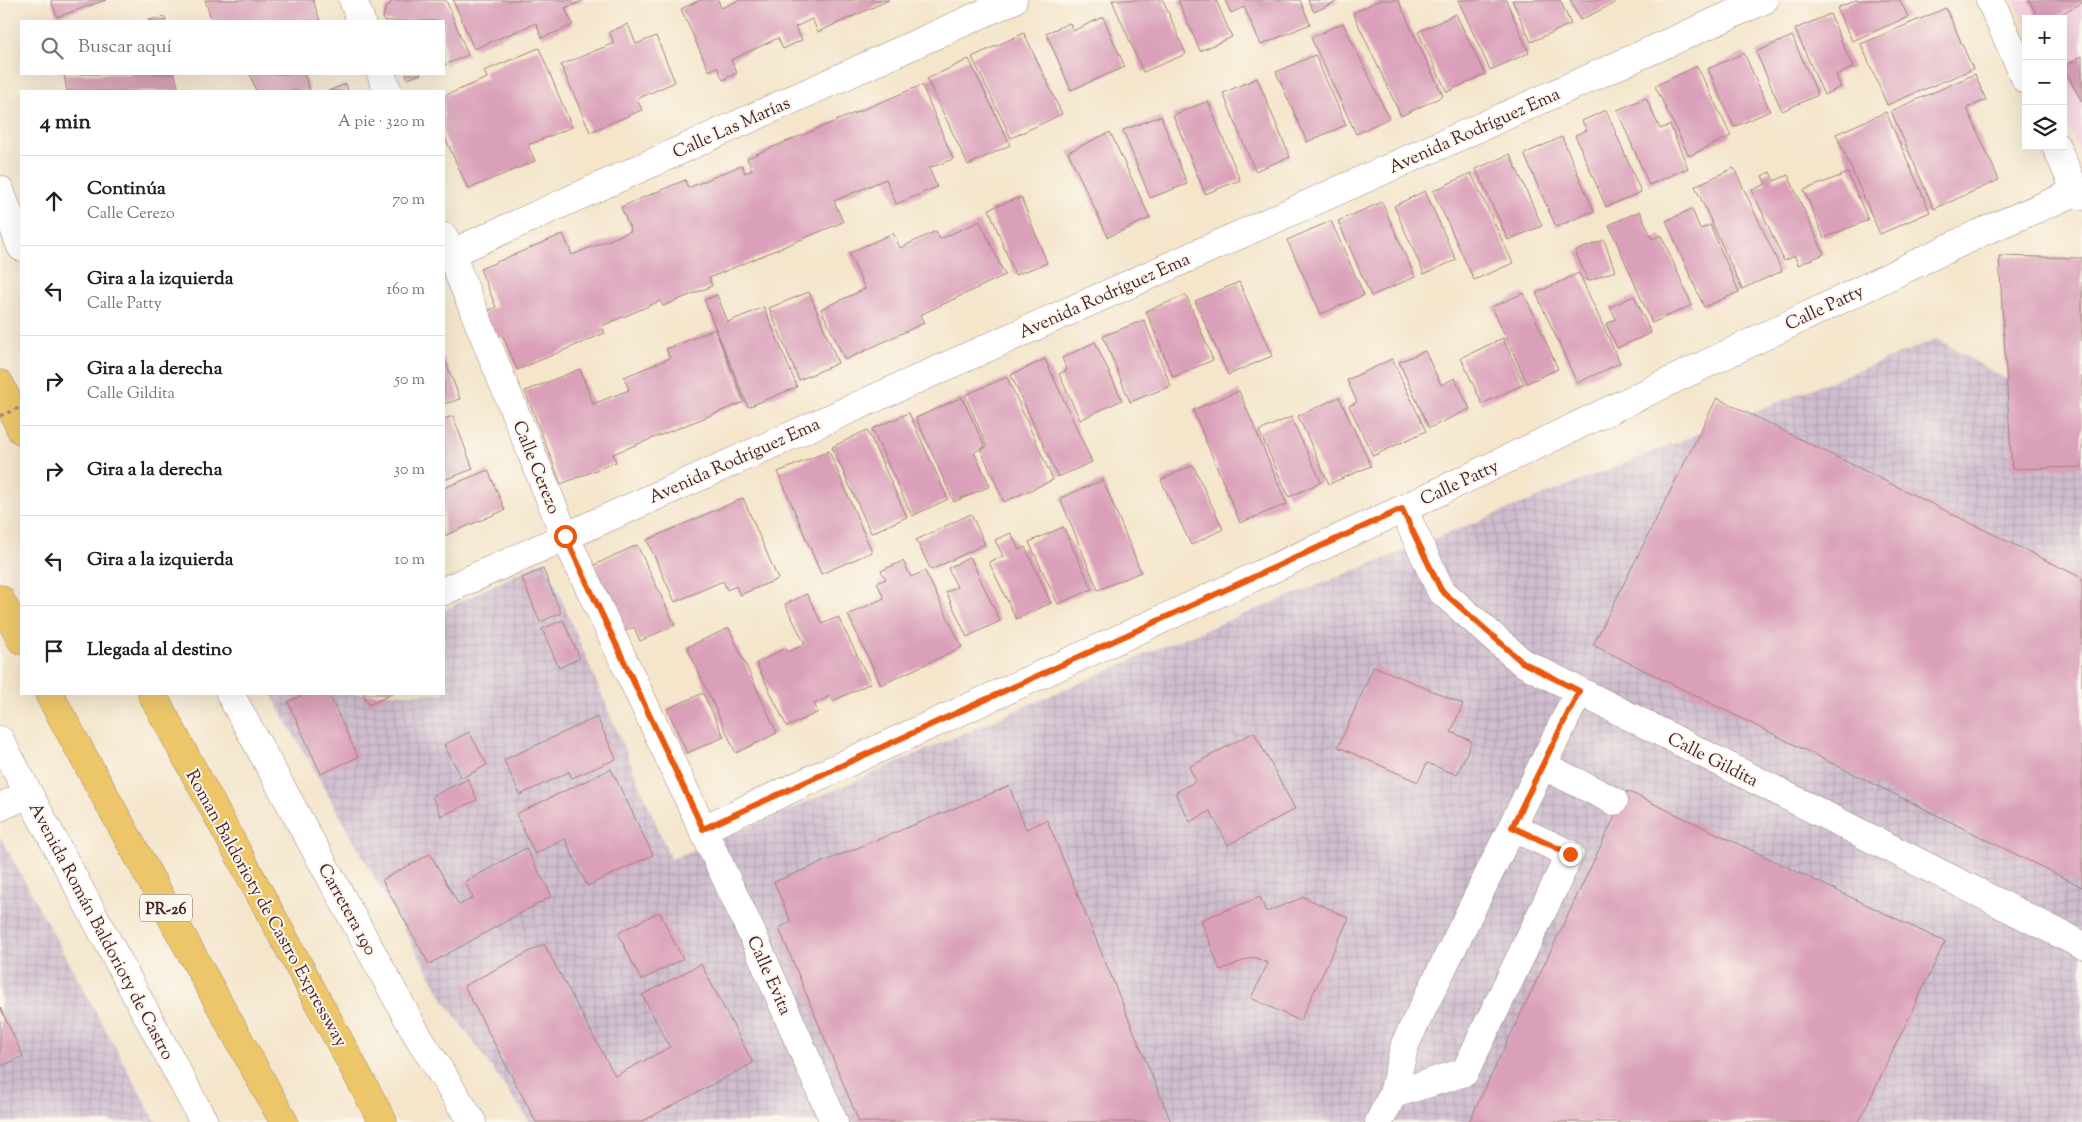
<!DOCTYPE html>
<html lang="es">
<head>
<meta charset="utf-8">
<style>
  body { margin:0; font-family:"Sorts Mill Goudy",serif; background:#f6f6f6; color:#202124 }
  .controls { position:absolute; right:15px; top:15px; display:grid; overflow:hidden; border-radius:0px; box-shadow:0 5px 20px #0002 }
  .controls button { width:45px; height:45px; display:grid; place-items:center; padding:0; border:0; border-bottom:1px solid #e0e0e0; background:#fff; color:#202124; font:25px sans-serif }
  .stop { position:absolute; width:15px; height:15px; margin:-11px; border:4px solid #ea580c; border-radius:50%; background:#fff }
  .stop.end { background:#ea580c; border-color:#fff; box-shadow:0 1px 5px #0008 }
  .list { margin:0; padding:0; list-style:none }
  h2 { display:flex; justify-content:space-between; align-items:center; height:65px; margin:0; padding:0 20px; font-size:21px }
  h2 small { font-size:16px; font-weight:400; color:#757577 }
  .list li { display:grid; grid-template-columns:32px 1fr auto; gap:15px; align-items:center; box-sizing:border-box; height:90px; padding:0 20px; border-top:1px solid #e0e0e0 }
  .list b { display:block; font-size:19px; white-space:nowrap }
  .list p { margin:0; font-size:16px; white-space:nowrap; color:#757577 }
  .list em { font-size:16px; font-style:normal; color:#757577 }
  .icon { flex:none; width:28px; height:28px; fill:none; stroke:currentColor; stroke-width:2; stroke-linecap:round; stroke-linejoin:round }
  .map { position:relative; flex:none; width:2082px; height:1122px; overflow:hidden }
  .search { position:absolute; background:#fff; box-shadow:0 5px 20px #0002; left:20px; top:20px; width:425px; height:55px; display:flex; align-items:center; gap:12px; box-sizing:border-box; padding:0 18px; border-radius:0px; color:#757577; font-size:19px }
  .panel { position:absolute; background:#fff; box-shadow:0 5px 20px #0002; left:20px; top:90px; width:425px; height:605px; border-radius:0px }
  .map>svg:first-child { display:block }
</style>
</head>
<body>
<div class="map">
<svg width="2082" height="1122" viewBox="0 0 2082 1122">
  <defs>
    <pattern id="industrial-grid" width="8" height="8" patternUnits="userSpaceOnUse" patternTransform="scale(1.25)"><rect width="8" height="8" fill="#cfbdcf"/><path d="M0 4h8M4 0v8" fill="none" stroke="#b3a2b2"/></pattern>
  </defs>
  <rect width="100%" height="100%" fill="#fbf7ec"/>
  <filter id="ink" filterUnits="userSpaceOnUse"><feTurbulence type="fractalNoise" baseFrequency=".02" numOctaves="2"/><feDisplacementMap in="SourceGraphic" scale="10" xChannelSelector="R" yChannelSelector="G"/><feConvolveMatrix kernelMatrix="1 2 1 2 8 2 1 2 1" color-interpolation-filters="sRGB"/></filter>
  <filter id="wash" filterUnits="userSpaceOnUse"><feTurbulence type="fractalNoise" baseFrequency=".0096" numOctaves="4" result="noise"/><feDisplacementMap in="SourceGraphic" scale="20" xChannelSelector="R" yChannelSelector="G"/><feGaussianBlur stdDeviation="1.12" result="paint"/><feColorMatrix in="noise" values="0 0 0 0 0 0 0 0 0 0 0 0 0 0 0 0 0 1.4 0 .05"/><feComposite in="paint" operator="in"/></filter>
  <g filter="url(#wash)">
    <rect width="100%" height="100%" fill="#f4e5cb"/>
    <polygon fill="#f3cfe0" points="2014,0 2082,0 2082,157 2063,114 2063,19 2026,19 2026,27"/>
    <g fill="url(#industrial-grid)">
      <polygon points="1937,339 2082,424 2082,1122 530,1122 445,1002 271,694 444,694 444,610 545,560 671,859 775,816 1159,648"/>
      <polygon points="0,836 156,1122 0,1122"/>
    </g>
    <g id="blocks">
      <g fill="#daa0b9">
        <polygon points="51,0 106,0 57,17"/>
        <polygon points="205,0 313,0 320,21 212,21"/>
        <polygon points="394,0 446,0 468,55 444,65 444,21 384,21 383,17 385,9"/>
        <polygon points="453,0 585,0 565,8 573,25 542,38 536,23 474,49"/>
        <polygon points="700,0 718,0 721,8 739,0 889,0 818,32 812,19 795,27 802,40 783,49 778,38 731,60 737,73 723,80 717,67 709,71 681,9"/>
        <polygon points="1112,0 1163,0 1186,54 1143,72"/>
        <polygon points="1178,0 1216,0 1232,37 1200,51"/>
        <polygon points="1225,0 1300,0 1310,24 1261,45 1244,7 1231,13"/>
        <polygon points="1308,0 1340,0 1314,12"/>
        <polygon points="1380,0 1398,0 1443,96 1401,116 1353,13"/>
        <polygon points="1458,0 1506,0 1529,53 1490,70"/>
        <polygon points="1512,0 1560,0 1571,24 1531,42"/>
        <polygon points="1570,0 1613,0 1615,3 1580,20"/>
        <polygon points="1856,0 1900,0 1908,17 1852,41 1837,8"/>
        <polygon points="2029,0 2082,0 2082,3 2051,19 2038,19"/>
        <polygon points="1946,8 1973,69 1887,105 1861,44"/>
        <polygon points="1456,14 1485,74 1447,92 1418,32"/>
        <polygon points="1830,14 1853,68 1836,75 1841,87 1824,95 1795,29"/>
        <polygon points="165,17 166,21 148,21 148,20"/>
        <polygon points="1103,17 1125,67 1071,90 1046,33 1070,23 1073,31"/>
        <polygon points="1343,23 1389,118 1356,134 1311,38"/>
        <polygon points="628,24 636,44 656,36 675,82 637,99 642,110 590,132 561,65 614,43 609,32"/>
        <polygon points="1024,33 1062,114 1011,138 972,57"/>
        <polygon points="1792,36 1818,95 1782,111 1756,52"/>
        <polygon points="539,48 572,127 528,145 535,161 468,189 444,135 444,96 487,78 484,71"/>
        <polygon points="1744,53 1770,111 1734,127 1708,69"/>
        <polygon points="1315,55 1346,125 1307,142 1276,72"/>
        <polygon points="2082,56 2082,102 2063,67"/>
        <polygon points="969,59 1010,145 968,165 927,79"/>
        <polygon points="1697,66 1731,136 1689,156 1655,86"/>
        <polygon points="64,74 175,74 179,91 67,91"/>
        <polygon points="250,74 304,74 310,91 256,91"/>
        <polygon points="406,74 421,74 408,79"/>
        <polygon points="1975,74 1986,100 1967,108 1999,180 1934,209 1891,111"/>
        <polygon points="1257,78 1290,157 1255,171 1223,93"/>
        <polygon points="346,84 348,91 328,91"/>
        <polygon points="922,85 953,159 929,168 937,187 896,204 886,179 834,201 843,222 709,278 712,286 663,306 660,301 602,326 605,333 517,370 502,334 494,338 483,313 496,307 480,269 563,234 572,255 631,231 621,207 685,180 688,188 742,165 745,173 752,170 747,158"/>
        <polygon points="1646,98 1660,129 1670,125 1688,168 1649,185 1617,110"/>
        <polygon points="1208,101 1240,180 1205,194 1173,115"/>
        <polygon points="1606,110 1641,192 1606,207 1575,135 1587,130 1582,121"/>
        <polygon points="1886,112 1930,212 1880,234 1836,134"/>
        <polygon points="1161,116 1187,184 1150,198 1123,130"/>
        <polygon points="1110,132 1150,218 1108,237 1068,152"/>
        <polygon points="1562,137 1594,211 1556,227 1524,154"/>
        <polygon points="1510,154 1542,226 1508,240 1476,169"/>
        <polygon points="1734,168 1782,271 1742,289 1695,186"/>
        <polygon points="1770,172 1774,181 1788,175 1824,254 1798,265 1795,256 1784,261 1752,190 1766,184 1762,176"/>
        <polygon points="1471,173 1513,263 1474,280 1433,191"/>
        <polygon points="1848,173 1868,220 1824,238 1804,190"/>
        <polygon points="1425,191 1456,260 1424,274 1394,206"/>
        <polygon points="1021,197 1047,263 1015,275 989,209"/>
        <polygon points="1382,202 1415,277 1371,296 1338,221"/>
        <polygon points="1692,209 1700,229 1710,225 1739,292 1704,307 1666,221"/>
        <polygon points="1640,211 1652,239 1661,235 1692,305 1652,323 1609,225"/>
        <polygon points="980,221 1005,275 920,315 924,323 845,360 821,309 865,289 849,253 893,233 900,248 936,231 940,239"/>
        <polygon points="1331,221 1364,295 1321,314 1287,240"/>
        <polygon points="1604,240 1615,271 1588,281 1575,251"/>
        <polygon points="1999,256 2082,258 2082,467 2012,469"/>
        <polygon points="1579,273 1620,363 1577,383 1536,293"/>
        <polygon points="1239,282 1272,356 1228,375 1195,301"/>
        <polygon points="809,292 838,363 799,380 769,308"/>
        <polygon points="1524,293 1558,369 1527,383 1492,307"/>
        <polygon points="717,295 728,322 764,307 797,387 748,407 704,300"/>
        <polygon points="1186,295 1213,360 1173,377 1146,311"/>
        <polygon points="1634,296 1651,333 1617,348 1606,324 1616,319 1610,307"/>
        <polygon points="1144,320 1171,386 1130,402 1103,336"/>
        <polygon points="715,329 744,402 613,454 616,462 561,484 525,391 580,369 593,404 629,390 624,377 670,358 666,349"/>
        <polygon points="1503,338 1524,384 1482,404 1461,358"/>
        <polygon points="1095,342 1122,400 1080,420 1059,374 1067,370 1062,358"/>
        <polygon points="1425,351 1441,385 1455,378 1470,409 1429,428 1399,362"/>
        <polygon points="444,357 460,399 444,404"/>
        <polygon points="1045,359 1092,462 1058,477 1011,375"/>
        <polygon points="1392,359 1426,431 1373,456 1349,406 1357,402 1347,380"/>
        <polygon points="1007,377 1053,480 1004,502 981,450 987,447 965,395"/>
        <polygon points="1239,391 1287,504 1240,523 1193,410"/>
        <polygon points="962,397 985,447 974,452 990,486 954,502 916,418"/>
        <polygon points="1339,397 1371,466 1329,484 1298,416"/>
        <polygon points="1717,398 2082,578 2082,887 1593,645"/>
        <polygon points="909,413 948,499 912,516 872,429"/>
        <polygon points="453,416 473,469 444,480 444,419"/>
        <polygon points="1291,417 1321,482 1289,497 1259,431"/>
        <polygon points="867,430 907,517 871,533 832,447"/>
        <polygon points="829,451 872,552 821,574 778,472"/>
        <polygon points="1193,465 1223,529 1191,545 1161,480"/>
        <polygon points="488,470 505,510 444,536 444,488"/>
        <polygon points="1103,480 1141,572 1098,590 1060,498"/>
        <polygon points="743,498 778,579 740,595 736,586 727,590 723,581 675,602 647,540"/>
        <polygon points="971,514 985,544 931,570 916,540"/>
        <polygon points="1063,527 1092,589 1058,604 1029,542"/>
        <polygon points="1011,533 1019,550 1025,547 1051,603 1016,619 989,562 1003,556 995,540"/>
        <polygon points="637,545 675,625 640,641 634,627 625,631 594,565"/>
        <polygon points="970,557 1000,621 967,637 946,592 957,587 948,568"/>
        <polygon points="903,561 911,577 925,571 962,647 881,685 848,615 884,598 877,583 886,579 881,571"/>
        <polygon points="543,569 561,613 540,622 522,578"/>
        <polygon points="807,594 822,624 838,617 871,683 833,701 830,696 814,704 818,712 787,727 756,663 786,648 788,652 805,644 785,604"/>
        <polygon points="563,620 580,658 559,668 542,629"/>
        <polygon points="729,628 777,733 736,753 687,647"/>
        <polygon points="1374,666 1463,704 1451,732 1472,741 1457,775 1427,763 1418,782 1338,747"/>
        <polygon points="703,693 724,737 687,753 667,709"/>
        <polygon points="305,694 329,694 358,757 321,774 288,702"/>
        <polygon points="363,694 392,694 369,705"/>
        <polygon points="597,717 616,759 572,778 569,772 520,795 504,760"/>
        <polygon points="469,732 487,765 462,778 444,745"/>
        <polygon points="1254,732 1295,809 1228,845 1210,811 1190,822 1175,793 1196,781 1189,767"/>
        <polygon points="611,769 653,855 587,886 565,839 535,854 516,814"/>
        <polygon points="468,779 477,800 441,816 432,796"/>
        <polygon points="1009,786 1026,829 1047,820 1171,1122 859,1122 779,928 791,922 774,882"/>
        <polygon points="1627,791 1945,942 1859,1122 1469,1122"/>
        <polygon points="526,848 552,896 429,964 382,880 430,854 459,905 473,898 465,882"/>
        <polygon points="1260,897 1266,912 1304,897 1349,918 1300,1021 1251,998 1268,963 1253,957 1220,970 1201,920"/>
        <polygon points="659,912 683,959 641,980 618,933"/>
        <polygon points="544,944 615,1076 670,1047 642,995 701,964 753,1063 641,1122 536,1122 464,986"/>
        <polygon points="0,1007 23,1056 0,1067"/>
      </g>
    </g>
  </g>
  <g filter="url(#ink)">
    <use href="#blocks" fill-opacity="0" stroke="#9f827b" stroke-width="1"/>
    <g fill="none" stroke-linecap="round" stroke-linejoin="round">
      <g stroke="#9f827b" stroke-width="29">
        <g id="minor">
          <polyline points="353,0 361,21"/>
          <polyline points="1990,0 2026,80"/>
          <polyline points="381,74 388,91"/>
          <polyline points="2056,146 2076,192 2082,196"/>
          <polyline points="0,190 21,247"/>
          <polyline points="444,237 565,536 754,938 834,1122"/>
          <polyline points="450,254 1013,0"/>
          <polyline points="1403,509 1441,591 1522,662 2082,945"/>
          <polyline points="444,591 1764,0"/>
          <polyline points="230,694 416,1033 472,1122"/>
          <polyline points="0,740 204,1122"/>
          <polyline points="1542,765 1614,801"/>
          <polyline points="0,807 28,794"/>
          <polyline points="703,829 1403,509 1980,233 2076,192"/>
          <polyline points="1393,1094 1465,1072 1570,854 1512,827"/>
          <polyline points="1379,1122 1393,1094 1405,1044 1579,691"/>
        </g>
      </g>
      <g stroke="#9f827b" stroke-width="29">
        <g id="highway">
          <polyline points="0,384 21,430"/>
          <polyline points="0,599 21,640"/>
          <polyline points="49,694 284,1122"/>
          <polyline points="152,694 383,1122"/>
        </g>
      </g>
      <use href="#minor" stroke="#fff" stroke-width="28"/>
      <use href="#highway" stroke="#ecc669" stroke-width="28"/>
      <polyline stroke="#9f827b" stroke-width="3" stroke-dasharray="4 4" stroke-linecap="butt" points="0,416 21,407"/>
    </g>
  </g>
  <g fill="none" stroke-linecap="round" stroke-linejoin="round" filter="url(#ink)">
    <polyline stroke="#ea580c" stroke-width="6" points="565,536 703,829 1402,509 1441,590 1522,662 1579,691 1512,827 1570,854"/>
  </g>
  <g text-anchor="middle" stroke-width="4" stroke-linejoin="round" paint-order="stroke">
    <rect fill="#fbf7ec" stroke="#7f6065" stroke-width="1" x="140" y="894.5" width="52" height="27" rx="4"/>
    <g font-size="16" font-weight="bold" fill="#4a1f2b">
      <text x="166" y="914">PR-26</text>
    </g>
    <g font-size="18" fill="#4a1f2b" stroke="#fbf7ec">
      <text transform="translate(731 127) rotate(-24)" y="6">Calle Las Marías</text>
      <text transform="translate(1474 130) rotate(-24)" y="6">Avenida Rodríguez Ema</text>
      <text transform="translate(1104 295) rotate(-24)" y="6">Avenida Rodríguez Ema</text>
      <text transform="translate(1824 307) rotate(-25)" y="6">Calle Patty</text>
      <text transform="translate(734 460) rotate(-24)" y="6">Avenida Rodríguez Ema</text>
      <text transform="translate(537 467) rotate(68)" y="6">Calle Cerezo</text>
      <text transform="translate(1459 482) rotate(-25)" y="6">Calle Patty</text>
      <text transform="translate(1713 759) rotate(27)" y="6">Calle Gildita</text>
      <text transform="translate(267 908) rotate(61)" y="6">Roman Baldorioty de Castro Expressway</text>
      <text transform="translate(348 909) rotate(61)" y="6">Carretera 190</text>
      <text transform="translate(102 931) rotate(62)" y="6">Avenida Román Baldorioty de Castro</text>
      <text transform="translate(770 975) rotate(66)" y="6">Calle Evita</text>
    </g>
  </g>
</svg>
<div class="controls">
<button>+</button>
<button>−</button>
<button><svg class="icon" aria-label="layers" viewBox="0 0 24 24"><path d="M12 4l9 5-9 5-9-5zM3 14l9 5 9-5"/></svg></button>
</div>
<div class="stop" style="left:565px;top:536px"></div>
<div class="stop end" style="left:1570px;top:854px"></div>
<div class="search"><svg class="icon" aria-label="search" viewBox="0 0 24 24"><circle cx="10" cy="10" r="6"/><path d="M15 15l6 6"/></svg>Buscar aquí</div>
<section class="panel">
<h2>4 min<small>A pie · 320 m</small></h2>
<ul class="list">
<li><svg class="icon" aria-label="ahead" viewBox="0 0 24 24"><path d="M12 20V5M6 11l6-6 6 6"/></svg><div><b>Continúa</b><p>Calle Cerezo</p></div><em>70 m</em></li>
<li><svg class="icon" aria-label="left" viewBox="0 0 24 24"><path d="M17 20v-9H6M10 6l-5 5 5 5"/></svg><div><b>Gira a la izquierda</b><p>Calle Patty</p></div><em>160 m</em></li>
<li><svg class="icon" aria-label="right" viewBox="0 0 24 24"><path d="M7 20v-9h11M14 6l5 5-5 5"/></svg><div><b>Gira a la derecha</b><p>Calle Gildita</p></div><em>50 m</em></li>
<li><svg class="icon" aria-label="right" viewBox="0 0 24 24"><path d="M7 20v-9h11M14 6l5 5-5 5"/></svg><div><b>Gira a la derecha</b></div><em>30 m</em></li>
<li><svg class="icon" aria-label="left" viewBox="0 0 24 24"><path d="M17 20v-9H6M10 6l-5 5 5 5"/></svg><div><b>Gira a la izquierda</b></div><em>10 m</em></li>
<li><svg class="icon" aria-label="arrive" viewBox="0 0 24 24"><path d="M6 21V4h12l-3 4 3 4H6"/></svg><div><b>Llegada al destino</b></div></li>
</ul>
</section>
</div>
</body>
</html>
